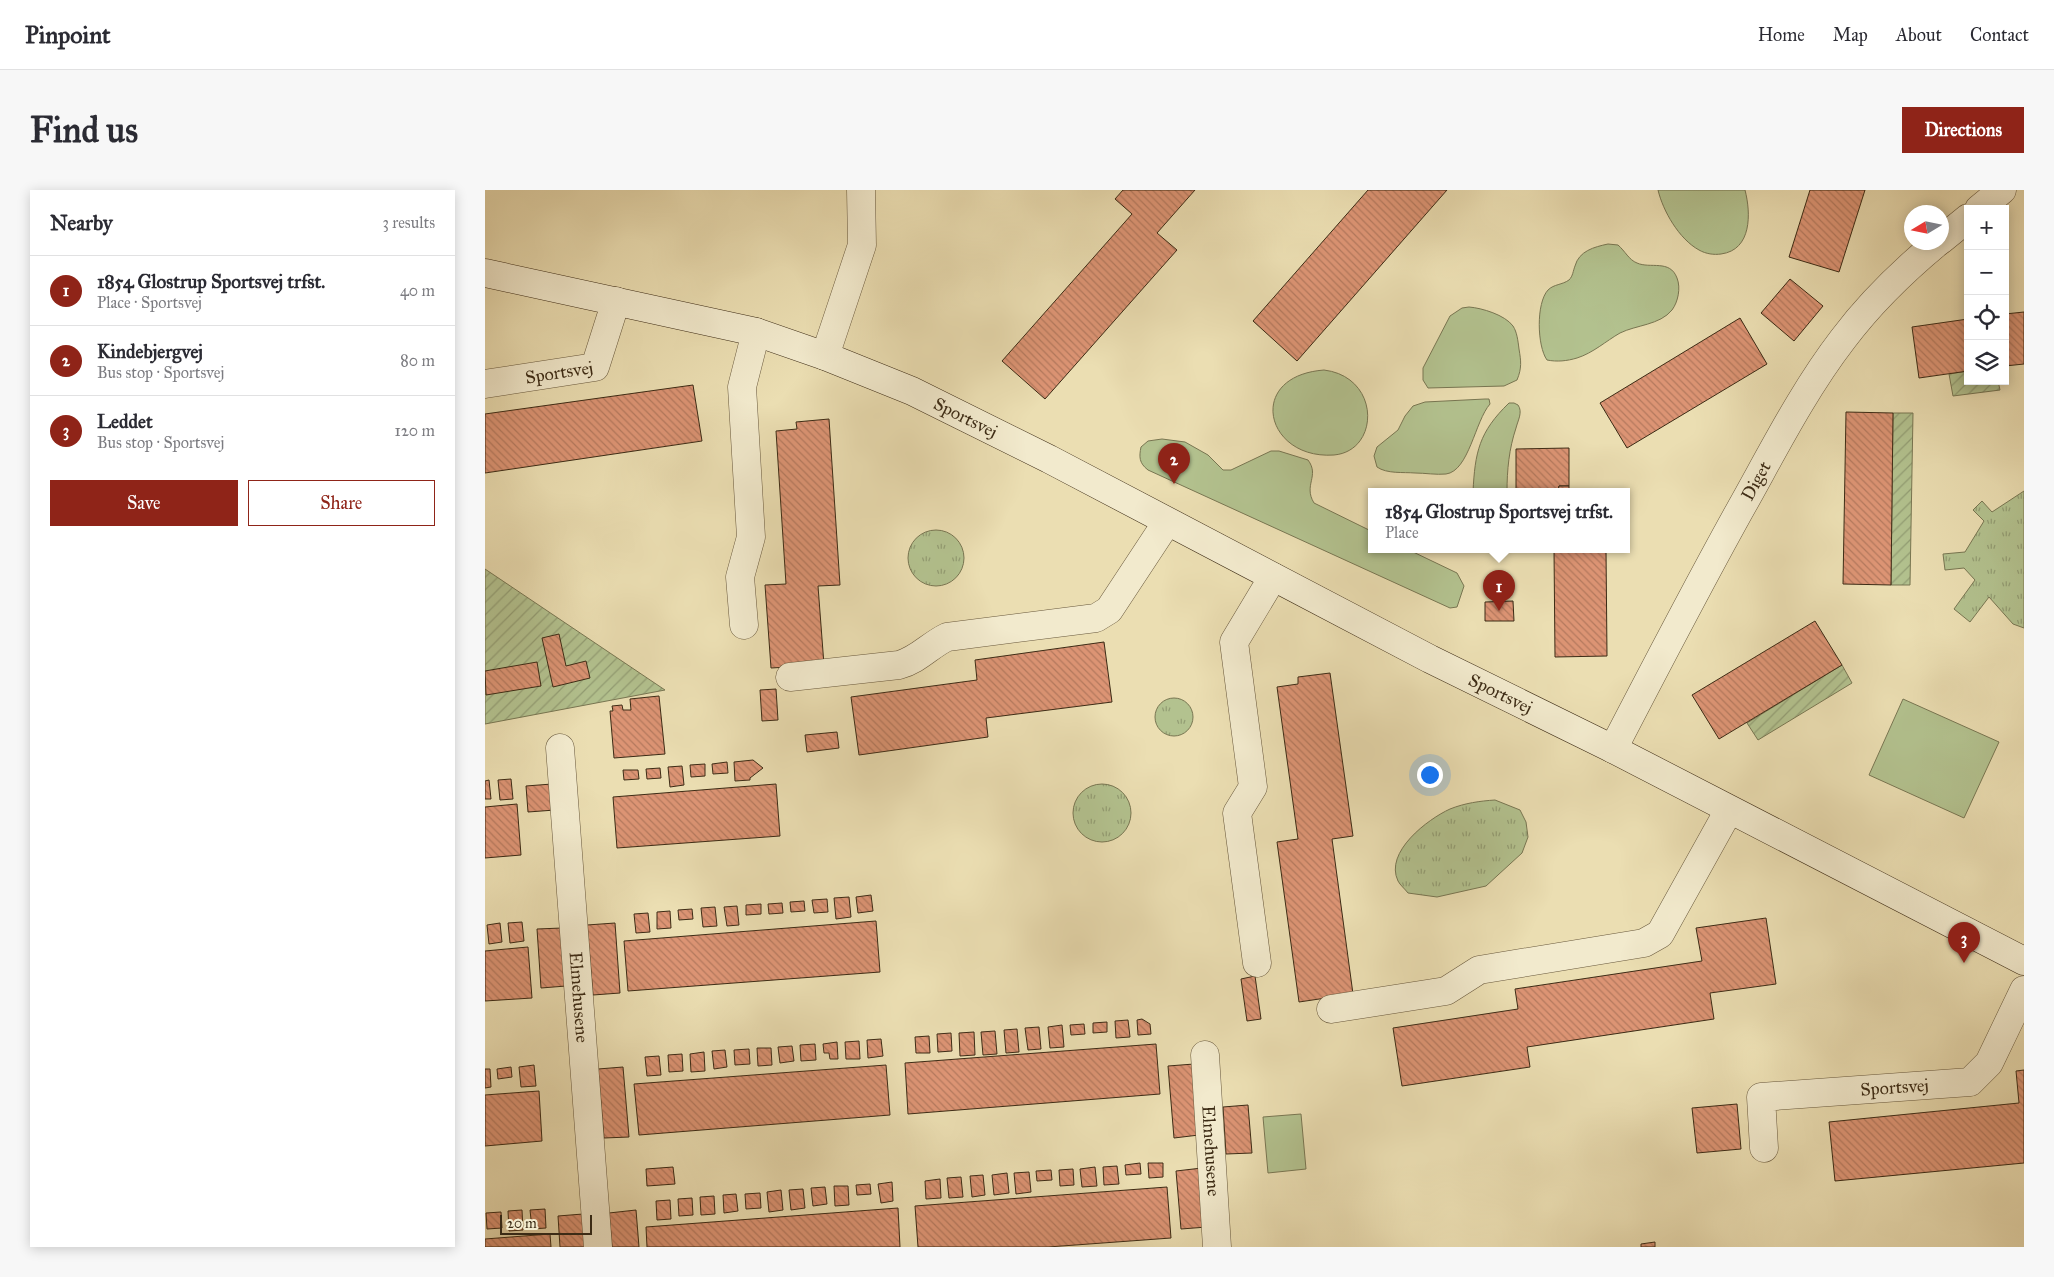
<!DOCTYPE html>
<html lang="en">
<head>
<meta charset="utf-8">
<style>
  body { margin:0; font-family:"IM FELL Great Primer",serif; background:#f7f7f7; color:#2b2b33 }
  .controls { position:absolute; right:15px; top:15px; display:grid; overflow:hidden; border-radius:0px; box-shadow:0 2px 12px #0003 }
  .controls button { width:45px; height:45px; display:grid; place-items:center; padding:0; border:0; border-bottom:1px solid #e1e1e2; background:#fff; color:#2b2b33; font:25px sans-serif }
  .compass { position:absolute; left:1419px; top:15px; width:45px; height:45px; border-radius:50%; background:#fff; box-shadow:0 2px 12px #0003; rotate:260deg }
  .scale { position:absolute; left:15px; bottom:12px; width:92px; box-sizing:border-box; padding-left:5px; border:2px solid #3c2b15; border-top:0; font-size:14px; line-height:18px; white-space:nowrap; color:#3c2b15; -webkit-text-stroke:4px #f2eacd; paint-order:stroke }
  .you { position:absolute; left:944px; top:584px; width:18px; height:18px; margin:-12px; border:4px solid #fff; border-radius:50%; background:#1a73e8; box-shadow:0 0 0 8px #1a73e833 }
  .badge { display:grid; place-items:center; width:32px; height:32px; border-radius:50%; background:#8f2418; color:#fff; font-size:16px; font-weight:700 }
  .pin { position:absolute; translate:-50% -41px; filter:drop-shadow(0 1px 2px #0008) }
  .pin::after { content:''; position:absolute; top:26px; width:18px; height:15px; background:inherit; clip-path:polygon(0 0,100% 0,50% 100%) }
  .popup { position:absolute; left:883px; top:298px; width:262px; height:65px; box-sizing:border-box; display:grid; place-content:center; border-radius:0px; background:#fff; filter:drop-shadow(0 1px 4px #0005); font-size:16px; white-space:nowrap; color:#7c7c81 }
  .popup b { font-size:19px; color:#2b2b33 }
  .popup::after { content:''; position:absolute; left:50%; top:100%; margin-left:-10px; border:10px solid transparent; border-top-color:#fff }
  .list { margin:0; padding:0; list-style:none }
  h2 { display:flex; justify-content:space-between; align-items:center; height:65px; margin:0; padding:0 20px; font-size:21px }
  h2 small { font-size:16px; font-weight:400; color:#7c7c81 }
  .list li { display:grid; grid-template-columns:32px 1fr auto; gap:15px; align-items:center; box-sizing:border-box; height:70px; padding:0 20px; border-top:1px solid #e1e1e2 }
  .list b { display:block; font-size:19px; white-space:nowrap }
  .list p { margin:0; font-size:16px; white-space:nowrap; color:#7c7c81 }
  .list em { font-size:16px; font-style:normal; color:#7c7c81 }
  .actions { display:flex; gap:10px; padding:15px 20px }
  .actions a { flex:1; padding:11px 0; border:1px solid #8f2418; border-radius:0px; text-align:center; font-size:18px; color:#8f2418 }
  .actions .main { background:#8f2418; color:#fff }
  .icon { flex:none; width:28px; height:28px; fill:none; stroke:currentColor; stroke-width:2; stroke-linecap:round; stroke-linejoin:round }
  .map { position:relative; flex:none; width:1539px; height:1057px; overflow:hidden; border-radius:0px }
  header { display:flex; align-items:center; gap:30px; box-sizing:border-box; height:70px; padding:0 25px; background:#fff; border-bottom:1px solid #e1e1e2 }
  header strong { font-size:24px }
  nav { display:flex; gap:28px; margin-inline-start:auto; font-size:18px }
  .intro { display:flex; align-items:center; justify-content:space-between; box-sizing:border-box; height:120px; padding:0 30px }
  h1 { margin:0; font-size:35px }
  .button { padding:12px 22px; border-radius:0px; background:#8f2418; color:#fff; font-size:18px; font-weight:700 }
  main { display:flex; gap:30px; padding:0 30px }
  aside { flex:1; background:#fff; border-radius:0px; box-shadow:0 2px 12px #0003 }
  .map>svg:first-child { display:block }
</style>
</head>
<body>
<header>
<strong>Pinpoint</strong>
<nav><a>Home</a><a>Map</a><a>About</a><a>Contact</a></nav>
</header>
<div class="intro"><h1>Find us</h1><a class="button">Directions</a></div>
<main>
<aside>
<h2>Nearby<small>3 results</small></h2>
<ul class="list">
<li><span class="badge">1</span><div><b>1854 Glostrup Sportsvej trfst.</b><p>Place · Sportsvej</p></div><em>40 m</em></li>
<li><span class="badge">2</span><div><b>Kindebjergvej</b><p>Bus stop · Sportsvej</p></div><em>80 m</em></li>
<li><span class="badge">3</span><div><b>Leddet</b><p>Bus stop · Sportsvej</p></div><em>120 m</em></li>
</ul>
<div class="actions"><a class="main">Save</a><a>Share</a></div>
</aside>
<div class="map">
<svg width="1539" height="1057" viewBox="0 0 1539 1057">
  <defs>
    <pattern id="park-tufts" width="24" height="20" patternUnits="userSpaceOnUse" patternTransform="scale(1.25)"><rect width="24" height="20" fill="#b3c28f"/><path d="M3 7l-1-3M5 7V3M7 7l1-3M15 17l-1-3M17 17v-4M19 17l1-3" fill="none" stroke="#939e74"/></pattern>
    <pattern id="garden-furrows" width="10" height="10" patternUnits="userSpaceOnUse" patternTransform="scale(1.25)"><rect width="10" height="10" fill="#b3c28f"/><path d="M-1 1l2-2M0 10L10 0M9 11l2-2" fill="none" stroke="#939e74"/></pattern>
    <pattern id="building-back-hatch" width="6" height="6" patternUnits="userSpaceOnUse" patternTransform="scale(1.25)"><rect width="6" height="6" fill="#dc9474"/><path d="M-1 5l2 2M0 0l6 6M5-1l2 2" fill="none" stroke="#b4795e"/></pattern>
  </defs>
  <rect width="100%" height="100%" fill="#ebdeb2"/>
  <filter id="stains"><feTurbulence type="fractalNoise" baseFrequency=".004" numOctaves="4"/><feColorMatrix values="0 0 0 0 .2 0 0 0 0 .09 0 0 0 0 .02 0 0 0 .5 -.17"/></filter>
  <radialGradient id="worn" r=".72"><stop offset=".6" stop-color="#630" stop-opacity="0"/><stop offset="1" stop-color="#630" stop-opacity=".3"/></radialGradient>
  <g fill="#b3c28f" stroke="#787652">
    <path d="M1173,0H1260C1266,23 1267,60 1236,64C1229,65 1221,64 1214,60C1194,49 1178,21 1173,0Z"/>
    <path d="M1123,54L1133,55C1140,61 1144,70 1152,73C1165,79 1185,69 1192,88C1196,98 1193,112 1187,120C1175,135 1151,135 1135,143C1121,151 1108,163 1092,168C1082,171 1072,172 1062,170C1052,156 1051,113 1063,100C1069,94 1077,95 1084,90C1088,86 1088,81 1090,76C1094,61 1109,57 1123,54Z"/>
    <path d="M984,117C997,118 1020,125 1028,136C1032,142 1033,151 1034,159C1036,171 1037,178 1032,190L1019,196L943,198L938,190V178L965,126L977,118Z"/>
    <path d="M839,180C896,187 895,261 849,265C780,270 760,186 839,180Z"/>
    <path d="M1000,209H1004L1005,214C990,231 984,281 961,284C951,285 940,283 930,283C918,282 902,284 892,277L889,266L892,257L913,240L920,226L928,216L940,212Z"/>
    <path d="M1024,213H1029L1033,215C1038,222 1033,230 1031,238C1024,259 1022,280 1022,302H988C990,262 994,242 1024,213Z"/>
    <path d="M677,249L700,252L723,265L738,280H746L786,261H794L823,270C835,286 818,295 829,313L886,341V360H924L972,383L979,396L972,417L965,418L663,280C654,273 654,267 656,257L663,251Z"/>
    <polygon points="1418,509 1514,552 1479,628 1384,585"/>
    <polygon points="816,924 821,979 783,983 778,927"/>
  </g>
  <g fill="url(#park-tufts)" stroke="#787652">
    <polygon points="1539,301 1539,438 1528,434 1504,407 1485,432 1469,419 1490,390 1479,378 1460,380 1458,364 1480,362 1499,331 1488,320 1497,311 1507,322"/>
    <circle cx="451" cy="368" r="28"/>
    <circle cx="689" cy="527" r="19"/>
    <circle cx="617" cy="623" r="29"/>
    <path d="M1010,610L1035,620L1041,632L1043,647L1037,663L1001,696L952,707L923,703C920,699 915,695 913,691C899,662 943,629 965,619C980,613 995,611 1010,610Z"/>
  </g>
  <g fill="url(#garden-furrows)" stroke="#787652">
    <polygon points="1483,181 1483,191 1513,191 1515,200 1468,206 1464,184"/>
    <polygon points="1408,223 1428,223 1425,395 1406,395"/>
    <polygon points="0,379 180,500 0,534"/>
    <polygon points="1357,475 1367,493 1273,550 1262,533"/>
  </g>
  <g fill="url(#building-back-hatch)" stroke="#3c2b15">
    <polygon points="638,0 710,0 672,43 692,60 560,209 517,171 647,24 630,9"/>
    <polygon points="883,0 962,0 812,171 768,131"/>
    <polygon points="1325,0 1380,0 1354,82 1304,67"/>
    <polygon points="1305,89 1338,116 1309,151 1276,123"/>
    <polygon points="1539,122 1539,174 1520,176 1520,124"/>
    <polygon points="1255,128 1282,174 1142,258 1115,213"/>
    <polygon points="1483,129 1483,181 1434,188 1427,137"/>
    <polygon points="208,195 217,251 0,283 0,224"/>
    <polygon points="1361,222 1408,223 1406,395 1358,394"/>
    <polygon points="344,229 355,395 333,396 339,475 286,478 280,395 301,394 291,241 312,239 311,232"/>
    <polygon points="1084,258 1084,296 1074,296 1073,301 1068,302 1031,302 1031,259"/>
    <polygon points="1074,296 1084,296 1084,301 1120,300 1120,302 1068,302 1073,301"/>
    <polygon points="1069,360 1121,360 1122,466 1070,467"/>
    <polygon points="1028,411 1029,431 1000,431 1000,412"/>
    <polygon points="1330,431 1357,475 1234,549 1207,505"/>
    <polygon points="74,444 81,476 101,471 105,488 68,497 57,448"/>
    <polygon points="619,452 627,512 501,528 503,547 374,565 366,507 492,490 490,470"/>
    <polygon points="52,472 56,496 1,505 0,481"/>
    <polygon points="845,483 868,646 847,649 868,804 814,812 792,652 813,649 792,497 813,494 813,487"/>
    <polygon points="291,499 293,530 277,531 275,500"/>
    <polygon points="174,506 180,564 129,568 125,521 128,521 127,516 137,515 138,520 146,520 145,509"/>
    <polygon points="352,542 354,558 322,562 320,545"/>
    <polygon points="268,570 278,578 265,588 265,590 250,591 249,572"/>
    <polygon points="242,572 243,583 228,584 227,574"/>
    <polygon points="220,574 220,586 206,587 205,575"/>
    <polygon points="197,576 199,595 185,597 183,577"/>
    <polygon points="175,578 176,588 162,589 161,579"/>
    <polygon points="138,580 153,580 154,589 139,590"/>
    <polygon points="26,589 28,609 15,610 13,590"/>
    <polygon points="4,590 6,609 0,609 0,591"/>
    <polygon points="67,594 70,620 43,622 41,596"/>
    <polygon points="291,594 295,646 132,658 128,607"/>
    <polygon points="32,614 36,665 0,668 0,617"/>
    <polygon points="386,705 388,721 373,723 371,707"/>
    <polygon points="364,707 366,727 351,729 349,708"/>
    <polygon points="342,709 343,722 329,723 327,710"/>
    <polygon points="319,711 320,721 306,722 305,712"/>
    <polygon points="297,713 298,723 284,724 283,714"/>
    <polygon points="276,714 276,724 261,725 261,715"/>
    <polygon points="252,716 254,735 242,736 239,717"/>
    <polygon points="230,717 232,736 218,737 216,718"/>
    <polygon points="207,719 208,729 194,730 193,720"/>
    <polygon points="185,721 186,738 172,739 172,722"/>
    <polygon points="163,723 165,742 151,743 149,724"/>
    <polygon points="1281,728 1291,794 1225,803 1229,829 1042,857 1045,877 917,896 908,838 1033,819 1030,799 1217,771 1211,738"/>
    <polygon points="391,731 395,782 143,801 139,751"/>
    <polygon points="37,732 39,751 25,753 23,733"/>
    <polygon points="15,733 17,752 4,754 2,735"/>
    <polygon points="130,733 135,803 108,805 102,735"/>
    <polygon points="77,738 81,796 56,798 52,739"/>
    <polygon points="43,757 47,808 0,811 0,761"/>
    <polygon points="770,786 776,829 762,831 756,789"/>
    <polygon points="657,829 665,834 666,844 653,845 652,830"/>
    <polygon points="643,830 645,847 631,848 630,831"/>
    <polygon points="622,832 622,842 608,843 608,833"/>
    <polygon points="599,834 600,844 586,845 585,835"/>
    <polygon points="577,835 579,857 565,858 563,837"/>
    <polygon points="554,837 556,859 543,860 540,838"/>
    <polygon points="532,839 534,862 521,863 519,840"/>
    <polygon points="510,841 512,864 498,865 496,842"/>
    <polygon points="489,842 490,865 475,866 474,843"/>
    <polygon points="466,843 467,861 453,862 452,844"/>
    <polygon points="444,846 445,863 431,863 430,847"/>
    <polygon points="396,849 398,866 383,868 382,850"/>
    <polygon points="374,851 375,869 361,869 360,852"/>
    <polygon points="352,852 353,869 345,869 344,863 339,863 338,854"/>
    <polygon points="330,854 331,870 316,871 315,855"/>
    <polygon points="671,854 675,904 423,924 420,873"/>
    <polygon points="307,856 309,871 295,873 293,857"/>
    <polygon points="272,858 286,858 287,875 273,876"/>
    <polygon points="264,859 265,874 250,875 249,860"/>
    <polygon points="240,860 242,877 229,879 227,861"/>
    <polygon points="219,862 220,881 206,882 205,864"/>
    <polygon points="197,864 198,881 184,882 183,865"/>
    <polygon points="174,866 176,885 162,886 160,867"/>
    <polygon points="709,874 714,945 689,948 683,876"/>
    <polygon points="49,875 51,896 36,897 34,877"/>
    <polygon points="401,875 405,925 154,945 149,894"/>
    <polygon points="26,877 27,887 13,889 12,879"/>
    <polygon points="138,877 144,947 119,948 113,879"/>
    <polygon points="0,879 5,879 6,897 0,898"/>
    <polygon points="1539,880 1539,973 1350,991 1344,932 1534,913 1531,881"/>
    <polygon points="54,901 57,951 0,956 0,905"/>
    <polygon points="1252,914 1256,959 1212,963 1207,918"/>
    <polygon points="763,915 767,963 741,964 738,917"/>
    <polygon points="655,973 656,984 641,985 640,975"/>
    <polygon points="663,973 678,973 678,987 664,988"/>
    <polygon points="632,976 634,994 619,995 618,977"/>
    <polygon points="188,977 190,994 162,996 161,979"/>
    <polygon points="610,977 612,996 597,997 595,979"/>
    <polygon points="717,978 722,1037 696,1039 691,981"/>
    <polygon points="588,979 589,995 575,996 574,980"/>
    <polygon points="566,980 567,990 552,991 551,981"/>
    <polygon points="544,982 546,1002 531,1004 529,983"/>
    <polygon points="522,983 524,1003 509,1005 507,985"/>
    <polygon points="498,985 500,1005 487,1007 485,986"/>
    <polygon points="476,987 478,1007 464,1008 462,988"/>
    <polygon points="455,989 456,1008 441,1009 440,991"/>
    <polygon points="407,992 408,1011 396,1013 393,994"/>
    <polygon points="385,994 386,1004 372,1005 371,995"/>
    <polygon points="349,996 363,996 364,1015 350,1016"/>
    <polygon points="340,997 342,1014 328,1016 326,998"/>
    <polygon points="682,997 686,1048 563,1057 433,1057 430,1016"/>
    <polygon points="318,999 320,1018 306,1020 304,1000"/>
    <polygon points="296,1000 298,1020 284,1022 282,1002"/>
    <polygon points="275,1003 276,1018 261,1019 260,1004"/>
    <polygon points="251,1004 253,1021 239,1023 238,1005"/>
    <polygon points="229,1006 230,1024 216,1025 215,1007"/>
    <polygon points="207,1008 208,1025 194,1026 193,1009"/>
    <polygon points="185,1010 186,1029 172,1030 171,1011"/>
    <polygon points="413,1018 415,1057 162,1057 161,1037"/>
    <polygon points="60,1019 61,1038 47,1039 45,1020"/>
    <polygon points="37,1020 38,1040 24,1041 23,1021"/>
    <polygon points="151,1020 154,1057 127,1057 124,1023"/>
    <polygon points="16,1022 17,1038 2,1039 1,1023"/>
    <polygon points="98,1024 101,1057 75,1057 73,1026"/>
    <polygon points="65,1044 66,1057 0,1057 0,1049"/>
    <polygon points="1170,1052 1170,1057 1156,1057 1156,1054"/>
  </g>
  <g fill="none" stroke-linecap="round" stroke-linejoin="round">
    <g stroke="#68583c" stroke-width="29">
      <g id="street">
        <polyline points="1494,19 1517,0"/>
        <polyline points="1456,50 1483,28"/>
        <polyline points="340,166 377,55 376,0"/>
        <path id="s1" d="M0,194L110,177L131,111"/>
        <polyline points="259,435 255,387 266,347 257,197 271,142"/>
        <path d="M305,487L414,475C433,470 445,455 462,447L611,428L624,420L682,332"/>
        <path id="s2" d="M75,558L113,1057"/>
        <path id="s3" d="M1128,559C1170,478 1212,397 1256,318C1288,261 1318,201 1358,149C1385,113 1418,81 1453,52"/>
        <polyline points="772,773 752,623 768,597 749,452 788,387"/>
        <polyline points="846,819 961,801 994,780 1159,753 1175,744 1244,620"/>
        <path id="s4" d="M720,865L732,1057"/>
        <path id="s5" d="M1279,958L1276,907L1485,892L1504,873L1539,800"/>
      </g>
    </g>
    <g stroke="#3c2b15" stroke-width="29">
      <g id="secondary">
        <path id="s6" d="M0,83L271,142L340,166L427,201L564,269L945,469L1128,559L1539,771"/>
      </g>
    </g>
    <use href="#street" stroke="#f2eacd" stroke-width="28"/>
    <use href="#secondary" stroke="#f2eacd" stroke-width="28"/>
  </g>
  <g text-anchor="middle" stroke-width="5" stroke-linejoin="round" paint-order="stroke">
    <g font-size="18" fill="#3c2b15" stroke="#f2eacd">
      <text dy="6" stroke="none"><textPath href="#s1" startOffset="75">Sportsvej</textPath></text>
      <text dy="6" stroke="none"><textPath href="#s6" startOffset="504">Sportsvej</textPath></text>
      <text dy="6" stroke="none"><textPath href="#s3" startOffset="304">Diget</textPath></text>
      <text dy="6" stroke="none"><textPath href="#s6" startOffset="1106">Sportsvej</textPath></text>
      <text dy="6" stroke="none"><textPath href="#s2" startOffset="250">Elmehusene</textPath></text>
      <text dy="6" stroke="none"><textPath href="#s5" startOffset="185">Sportsvej</textPath></text>
      <text dy="6" stroke="none"><textPath href="#s4" startOffset="96">Elmehusene</textPath></text>
    </g>
  </g>
  <rect width="100%" height="100%" filter="url(#stains)"/>
  <rect width="100%" height="100%" fill="url(#worn)"/>
</svg>
<div class="controls">
<button>+</button>
<button>−</button>
<button><svg class="icon" aria-label="locate" viewBox="0 0 24 24"><circle cx="12" cy="12" r="6"/><path d="M12 2v4M12 18v4M2 12h4M18 12h4"/></svg></button>
<button><svg class="icon" aria-label="layers" viewBox="0 0 24 24"><path d="M12 4l9 5-9 5-9-5zM3 14l9 5 9-5"/></svg></button>
</div>
<svg class="compass" viewBox="-18 -18 36 36"><path d="M0-13l5 13h-10z" fill="#e53935"/><path d="M0 13l5-13h-10z" fill="#7c7c81"/></svg>
<div class="scale">20 m</div>
<div class="you"></div>
<div class="pin badge" style="left:1014px;top:421px">1</div>
<div class="popup"><b>1854 Glostrup Sportsvej trfst.</b>Place</div>
<div class="pin badge" style="left:689px;top:294px">2</div>
<div class="pin badge" style="left:1479px;top:773px">3</div>
</div>
</main>
</body>
</html>
